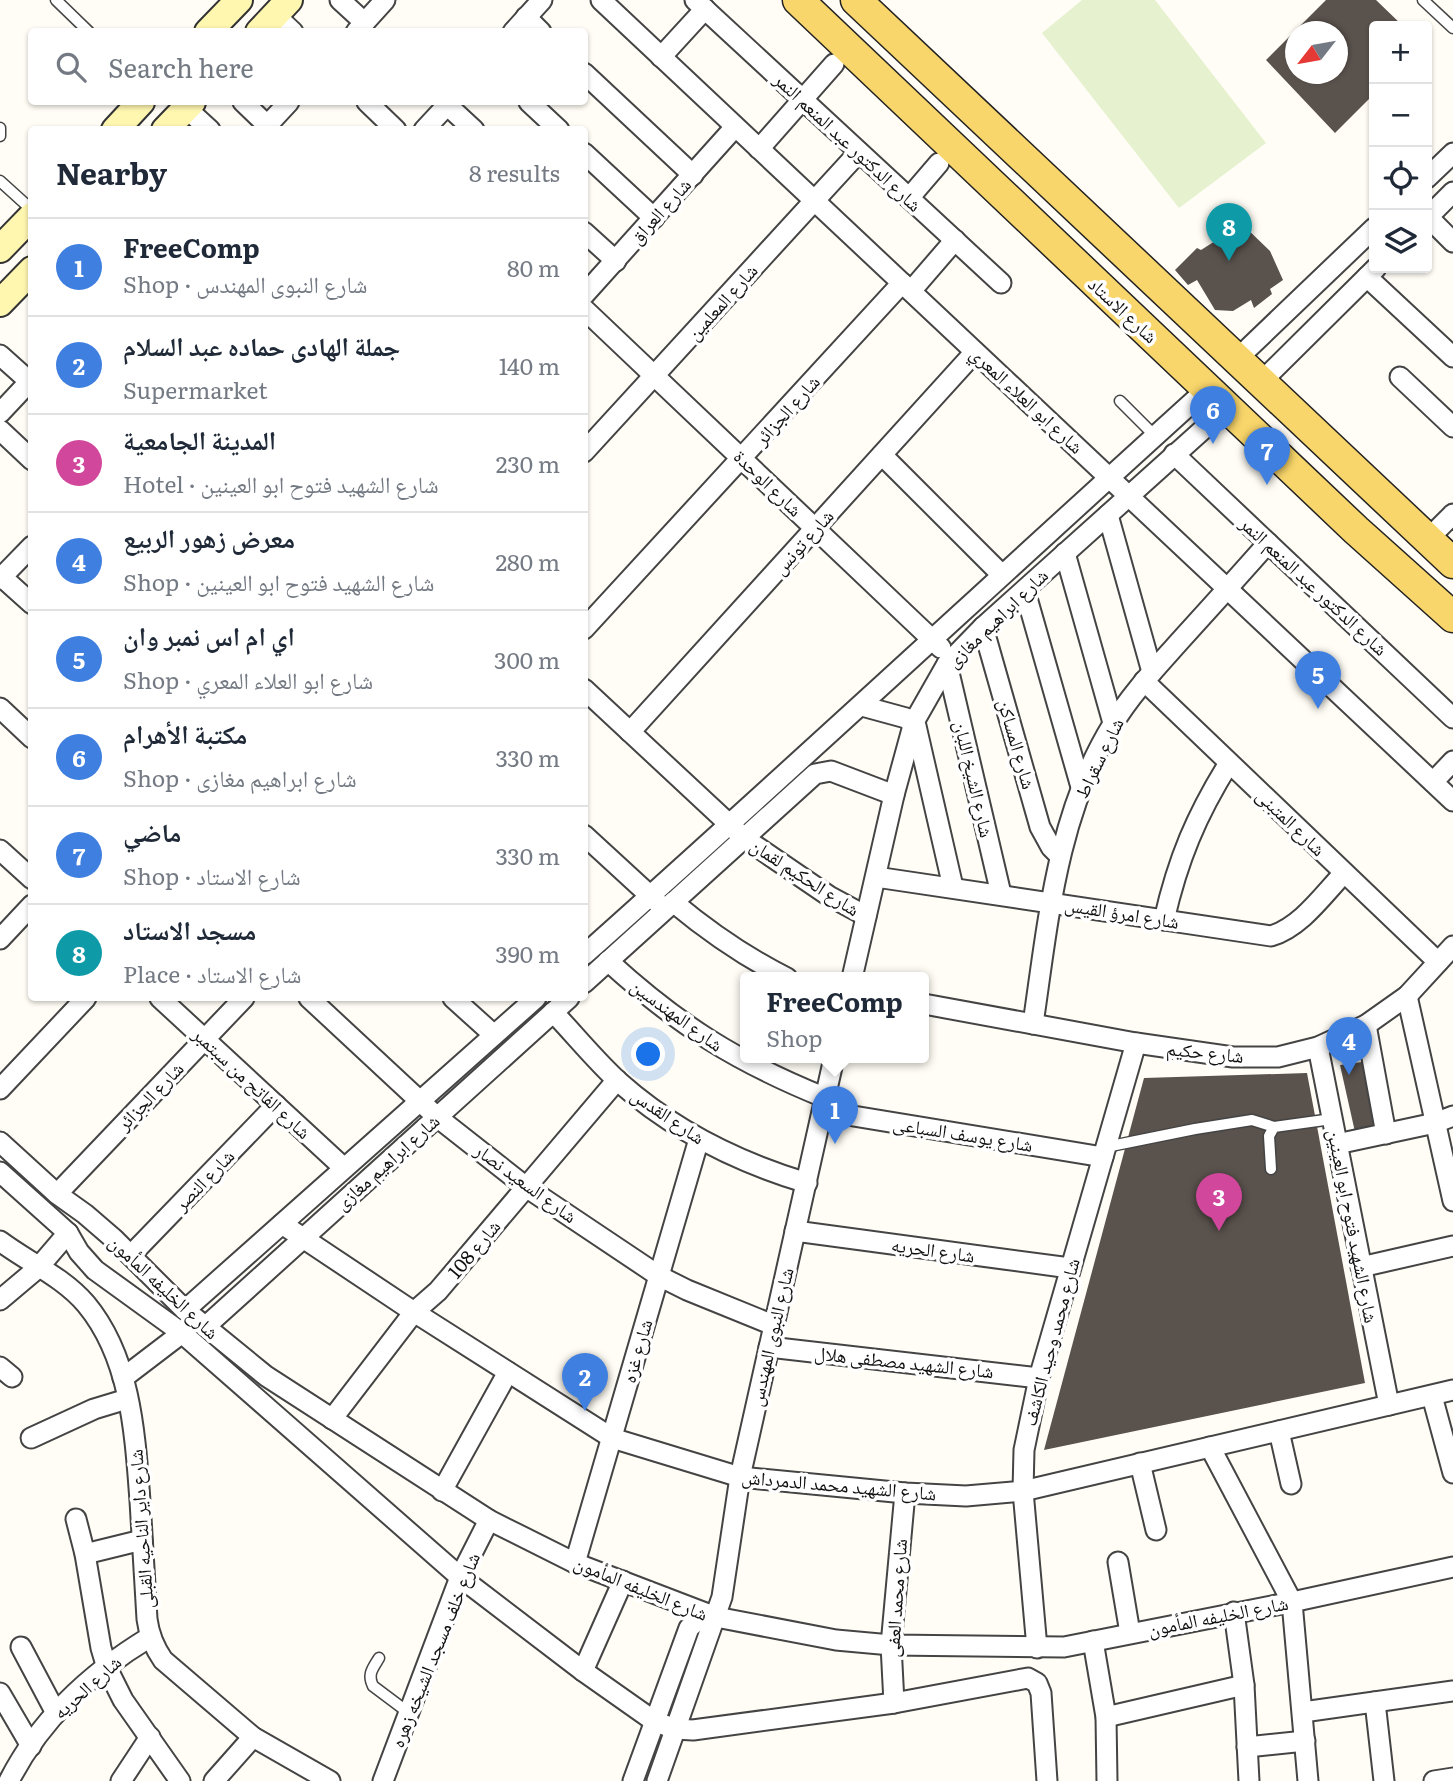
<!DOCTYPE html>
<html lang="en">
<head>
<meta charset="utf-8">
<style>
  body { margin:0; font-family:Literata,"Noto Naskh Arabic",serif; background:#f6f6f7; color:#1f2937 }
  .controls { position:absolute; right:21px; top:21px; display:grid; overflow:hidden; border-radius:7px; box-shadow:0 2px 5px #0004 }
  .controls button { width:63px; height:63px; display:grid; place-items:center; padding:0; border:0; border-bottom:2px solid #e0e1e3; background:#fff; color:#1f2937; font:35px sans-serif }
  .compass { position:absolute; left:1285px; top:21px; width:63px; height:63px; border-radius:50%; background:#fff; box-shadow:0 2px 5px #0004; rotate:239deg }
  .you { position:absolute; left:649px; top:1055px; width:24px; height:24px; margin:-18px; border:5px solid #fff; border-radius:50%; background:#1a73e8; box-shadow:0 0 0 10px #1a73e833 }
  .badge { display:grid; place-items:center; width:46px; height:46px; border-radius:50%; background:#c4262e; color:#fff; font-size:23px; font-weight:700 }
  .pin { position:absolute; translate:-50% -58px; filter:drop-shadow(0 2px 4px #0008) }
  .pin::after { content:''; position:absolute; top:37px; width:24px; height:21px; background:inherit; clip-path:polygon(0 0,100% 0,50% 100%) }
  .popup { position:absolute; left:740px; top:972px; width:189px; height:91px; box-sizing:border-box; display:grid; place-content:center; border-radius:7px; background:#fff; filter:drop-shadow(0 2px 5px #0005); font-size:23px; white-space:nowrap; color:#747a83 }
  .popup b { font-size:26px; color:#1f2937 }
  .popup::after { content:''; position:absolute; left:50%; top:100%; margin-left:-14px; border:14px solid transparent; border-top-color:#fff }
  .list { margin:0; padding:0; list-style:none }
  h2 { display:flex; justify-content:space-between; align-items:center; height:91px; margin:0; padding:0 28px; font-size:30px }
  h2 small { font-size:23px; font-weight:400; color:#747a83 }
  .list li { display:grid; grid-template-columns:46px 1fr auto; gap:21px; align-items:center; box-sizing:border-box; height:98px; padding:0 28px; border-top:2px solid #e0e1e3 }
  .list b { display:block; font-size:26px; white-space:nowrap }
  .list p { margin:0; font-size:23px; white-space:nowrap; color:#747a83 }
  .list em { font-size:23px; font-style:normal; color:#747a83 }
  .icon { flex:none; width:38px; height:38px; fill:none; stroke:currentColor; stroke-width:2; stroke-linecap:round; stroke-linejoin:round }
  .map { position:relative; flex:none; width:1453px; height:1781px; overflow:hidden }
  .search { position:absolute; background:#fff; box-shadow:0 2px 5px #0004; left:28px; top:28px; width:560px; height:77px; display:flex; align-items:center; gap:18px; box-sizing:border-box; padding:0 24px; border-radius:7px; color:#747a83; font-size:26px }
  .panel { position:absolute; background:#fff; box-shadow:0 2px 5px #0004; left:28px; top:126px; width:560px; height:875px; border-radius:7px }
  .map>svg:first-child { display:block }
</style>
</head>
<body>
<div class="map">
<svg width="1453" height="1781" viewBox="0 0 1453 1781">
  <rect width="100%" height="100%" fill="#fffdf5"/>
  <polygon fill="#e6f2cf" points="1082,0 1155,0 1266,143 1179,208 1042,33"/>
  <g fill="#5a524d" fill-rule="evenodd">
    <path d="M1326,0H1376L1403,26H1374V94L1335,133L1266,60ZM1296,32H1338V74H1296Z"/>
    <polygon points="1242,224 1270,251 1283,280 1270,289 1272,294 1254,308 1251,300 1233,311 1215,310 1197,280 1188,285 1175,270 1197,248 1201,250"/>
    <polygon points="1362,1062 1379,1129 1355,1132 1340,1065"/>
    <polygon points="1307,1073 1365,1383 1044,1450 1144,1078"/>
  </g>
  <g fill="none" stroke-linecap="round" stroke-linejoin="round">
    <g stroke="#444" stroke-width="13">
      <g id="service">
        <polyline points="56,0 89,32"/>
        <polyline points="1423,0 1453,28"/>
        <polyline points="0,128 0,136"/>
        <polyline points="0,181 32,210"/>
        <polyline points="1120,401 1155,436"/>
        <polyline points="1106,1147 1195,1129 1252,1120 1274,1127"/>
        <polyline points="1271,1169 1269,1136 1274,1127 1332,1119"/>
        <path d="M379,1658C373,1668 367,1674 373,1686L409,1713"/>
      </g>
    </g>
    <g stroke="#444" stroke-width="23">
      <g id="minor">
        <polyline points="340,0 364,22"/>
        <polyline points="601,0 1453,801"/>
        <polyline points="695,0 1001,283"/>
        <polyline points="275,15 293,32"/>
        <polyline points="526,17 541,32"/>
        <polyline points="356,32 385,0"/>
        <polyline points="513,32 542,0"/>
        <polyline points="661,57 705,9"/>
        <polyline points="584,73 693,175"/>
        <polyline points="243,102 267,125"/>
        <polyline points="367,102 396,130"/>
        <polyline points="529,102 559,130"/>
        <polyline points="447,105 474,130"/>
        <polyline points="186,108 210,130"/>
        <polyline points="263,130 289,102"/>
        <polyline points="424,130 450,102"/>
        <polyline points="759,149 834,64"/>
        <polyline points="584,153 654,218"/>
        <polyline points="1427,178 1453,153"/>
        <polyline points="909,198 939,163"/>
        <polyline points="1428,217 1453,242"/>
        <polyline points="1427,218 1453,192"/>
        <polyline points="584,232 616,261"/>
        <polyline points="1367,277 1453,357"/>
        <polyline points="911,291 955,240"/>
        <polyline points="584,295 735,127"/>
        <polyline points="584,309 941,648"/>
        <polyline points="0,355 29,381"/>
        <polyline points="1237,359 1374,228"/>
        <polyline points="1400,377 1453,427"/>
        <polyline points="1261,382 1376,268"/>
        <polyline points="0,413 32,379"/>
        <polyline points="0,430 32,460"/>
        <polyline points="584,452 859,152"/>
        <polyline points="1174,454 1453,718"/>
        <polyline points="882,455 1002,575"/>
        <polyline points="1108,515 1152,672"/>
        <polyline points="1428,539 1453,514"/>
        <polyline points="1065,553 1113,723"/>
        <polyline points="2,577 32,604"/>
        <polyline points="0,579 32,546"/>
        <polyline points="1025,591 1081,787"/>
        <polyline points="983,627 1040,827 1051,847 1060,856"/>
        <polyline points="584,629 902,283"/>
        <polyline points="947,664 1001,894"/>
        <polyline points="1144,681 1438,962"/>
        <polyline points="584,689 744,838 829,896 866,916"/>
        <polyline points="862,706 906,718 916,726 953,887"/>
        <polyline points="0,708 32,738"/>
        <polyline points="630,732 975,352"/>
        <polyline points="1433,782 1453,761"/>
        <polyline points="584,835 658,903"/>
        <polyline points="0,850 32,879"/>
        <path d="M876,877L1271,936C1301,927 1323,895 1344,873"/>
        <path d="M673,902C709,932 745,957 787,978"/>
        <path d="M1164,920C1178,859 1196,816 1229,763"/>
        <polyline points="0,939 32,905"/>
        <path d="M584,955C794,768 999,577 1207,389"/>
        <path d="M608,961C679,1026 737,1062 826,1098"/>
        <polyline points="852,978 894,795 914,722 947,664 983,627 1227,408"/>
        <polyline points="584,983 815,774 831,771 894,795"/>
        <polyline points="1407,996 1453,1201"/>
        <polyline points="160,998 344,1168"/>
        <polyline points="309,998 437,1117 526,1187 659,1276 687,1290 773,1325"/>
        <polyline points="453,998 494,1035"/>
        <polyline points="924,1004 1136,1043 1233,1057 1278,1057 1318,1047 1366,1025 1407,996 1453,946"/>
        <path d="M553,1012C575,1035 596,1061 619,1082C674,1131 737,1162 807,1183"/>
        <path d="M1033,1024C1048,922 1057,814 1113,724C1131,694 1156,668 1179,642C1209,609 1239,576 1268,543"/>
        <polyline points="1366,1025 1386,1134"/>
        <polyline points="1318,1047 1389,1405"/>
        <polyline points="0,1089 86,998"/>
        <polyline points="823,1111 1103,1157"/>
        <polyline points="0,1142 57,1194 85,1214 114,1239 185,1310 266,1376 489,1520 575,1563 716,1617 836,1640 891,1645 1064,1647 1292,1602 1453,1567"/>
        <polyline points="1337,1144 1435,1123 1453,1116"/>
        <polyline points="0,1172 68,1233 79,1252 95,1270 182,1333 460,1577 583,1671 654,1721 675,1729 693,1730 894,1703 1028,1678 1037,1683 1041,1693 1047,1781"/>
        <polyline points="57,1194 244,998"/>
        <polyline points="282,1224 414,1312 612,1438 740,1477 905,1493 966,1496 1023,1491 1453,1390"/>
        <polyline points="795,1231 1070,1268"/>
        <path d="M0,1241C28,1262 63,1277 86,1304C131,1358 135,1434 140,1501C142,1540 145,1580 147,1619C149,1635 154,1647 163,1660L253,1737L330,1781"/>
        <polyline points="131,1255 276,1105"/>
        <polyline points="1361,1267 1453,1246"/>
        <polyline points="0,1300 38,1268 68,1233"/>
        <polyline points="185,1310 536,998"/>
        <polyline points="205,1327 569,998"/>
        <polyline points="769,1347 1039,1378"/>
        <polyline points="0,1367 12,1377"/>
        <polyline points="123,1378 182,1333"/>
        <polyline points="1432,1396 1453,1473"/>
        <polyline points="332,1419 414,1312 438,1291 617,1080"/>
        <polyline points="1279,1431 1291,1484"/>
        <polyline points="31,1438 94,1409 127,1399"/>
        <polyline points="1210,1447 1292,1602 1308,1781"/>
        <polyline points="1140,1463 1156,1530"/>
        <polyline points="442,1491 508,1372"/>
        <polyline points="76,1519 85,1554 101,1648 107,1668 123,1700 180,1781"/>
        <polyline points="85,1554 142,1540"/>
        <polyline points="1118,1562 1130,1633"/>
        <polyline points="575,1563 699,1139"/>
        <polyline points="1234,1612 1244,1685 1249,1781"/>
        <polyline points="1093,1641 1106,1717 1107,1781"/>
        <polyline points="21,1647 56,1713"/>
        <polyline points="1037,1648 1023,1491 1024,1450 1039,1378 1136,1043"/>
        <polyline points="583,1671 623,1581"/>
        <polyline points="0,1693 31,1746"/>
        <polyline points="1375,1702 1384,1781"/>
        <polyline points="894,1703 891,1645 905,1493"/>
        <polyline points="1303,1712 1453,1691"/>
        <polyline points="1106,1717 1244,1685"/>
        <polyline points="1247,1747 1305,1741"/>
        <path d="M9,1781C40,1720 92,1672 150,1637"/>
        <polyline points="121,1781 150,1737"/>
        <polyline points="214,1781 253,1737"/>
        <polyline points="383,1781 460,1577 489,1520"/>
        <polyline points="633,1781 689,1628 698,1620 715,1617"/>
        <polyline points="657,1781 722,1597 740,1477 834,1058"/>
        <polyline points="1434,1781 1453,1778"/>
      </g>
    </g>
    <g stroke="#333" stroke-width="30">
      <g id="secondary">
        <polyline points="208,32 239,0"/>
        <polyline points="259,32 289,0"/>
        <polyline points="115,130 141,102"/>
        <polyline points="165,130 192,102"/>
        <polyline points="0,249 32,216"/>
        <polyline points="0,303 32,270"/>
      </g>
    </g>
    <g stroke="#222" stroke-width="33">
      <g id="primary">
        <polyline points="798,0 1356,530 1453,617"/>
        <polyline points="856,0 1453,563"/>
      </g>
    </g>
    <use href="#service" stroke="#fff" stroke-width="10"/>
    <use href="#minor" stroke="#fff" stroke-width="19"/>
    <use href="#secondary" stroke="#fff6b0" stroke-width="26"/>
    <use href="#primary" stroke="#f9d66b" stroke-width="30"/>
  </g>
  <g text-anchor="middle" stroke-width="7" stroke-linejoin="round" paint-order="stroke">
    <g font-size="19" fill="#111" stroke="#fff">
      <text transform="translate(848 142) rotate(43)" y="7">شارع الدكتور عبد المنعم النمر</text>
      <text transform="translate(660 211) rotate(-48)" y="7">شارع العراق</text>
      <text transform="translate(722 302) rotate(-48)" y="7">شارع المعلمين</text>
      <text transform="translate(1123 310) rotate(43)" y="7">شارع الاستاد</text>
      <text transform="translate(1027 400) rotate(43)" y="7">شارع ابو العلاء المعري</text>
      <text transform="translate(787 410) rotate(-48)" y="7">شارع الجزائر</text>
      <text transform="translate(768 483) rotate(44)" y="7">شارع الوحدة</text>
      <text transform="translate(803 542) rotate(-48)" y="7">شارع تونس</text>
      <text transform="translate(1314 586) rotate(43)" y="7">شارع الدكتور عبد المنعم النمر</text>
      <text transform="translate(997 618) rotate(-44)" y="7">شارع ابراهيم مغازى</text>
      <text transform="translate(1017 744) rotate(74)" y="7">شارع المساكن</text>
      <text transform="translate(1099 758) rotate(-64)" y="7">شارع سقراط</text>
      <text transform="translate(974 779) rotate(77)" y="7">شارع الشيخ اللبان</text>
      <text transform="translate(1291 822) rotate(44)" y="7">شارع المتبنى</text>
      <text transform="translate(805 877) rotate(33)" y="7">شارع الحكيم لقمان</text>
      <text transform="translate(1122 913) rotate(9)" y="7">شارع امرؤ القيس</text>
      <text transform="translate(677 1015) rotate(36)" y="7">شارع المهندسين</text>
      <text transform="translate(1205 1052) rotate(6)" y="7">شارع حكيم</text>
      <text transform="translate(252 1083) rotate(43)" y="7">شارع الفاتح من سبتمبر</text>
      <text transform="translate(150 1096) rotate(-46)" y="7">شارع الجزائر</text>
      <text transform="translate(668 1116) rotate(34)" y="7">شارع القدس</text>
      <text transform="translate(963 1134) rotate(9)" y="7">شارع يوسف السباعى</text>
      <text transform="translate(387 1162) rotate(-42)" y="7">شارع ابراهيم مغازى</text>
      <text transform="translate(204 1180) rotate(-46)" y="7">شارع النصر</text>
      <text transform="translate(526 1183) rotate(36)" y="7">شارع السعيد نصار</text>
      <text transform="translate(1353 1226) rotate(79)" y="7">شارع الشهيد فتوح ابو العينين</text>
      <text transform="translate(474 1249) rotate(-50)" y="7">شارع 108</text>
      <text transform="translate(933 1250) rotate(8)" y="7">شارع الحريه</text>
      <text transform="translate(164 1287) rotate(43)" y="7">شارع الخليفه المأمون</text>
      <text transform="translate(771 1337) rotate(-77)" y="7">شارع النبوى المهندس</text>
      <text transform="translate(1051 1342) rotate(-75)" y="7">شارع محمد وحيد الكاشف</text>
      <text transform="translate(637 1351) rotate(-74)" y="7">شارع غزه</text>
      <text transform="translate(904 1362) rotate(6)" y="7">شارع الشهيد مصطفى هلال</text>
      <text transform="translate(839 1485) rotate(5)" y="7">شارع الشهيد محمد الدمرداش</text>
      <text transform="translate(141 1529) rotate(-94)" y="7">شارع داير الناحيه القبلى</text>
      <text transform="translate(641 1588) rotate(22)" y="7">شارع الخليفه المأمون</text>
      <text transform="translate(896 1598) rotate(-86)" y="7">شارع محمد العفى</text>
      <text transform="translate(1218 1616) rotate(-11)" y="7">شارع الخليفه المأمون</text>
      <text transform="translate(435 1650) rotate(-68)" y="7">شارع خلف مسجد الشيخه زهره</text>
      <text transform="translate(87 1687) rotate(-42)" y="7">شارع الحريه</text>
    </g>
  </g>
</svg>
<div class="controls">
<button>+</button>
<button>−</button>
<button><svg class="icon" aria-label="locate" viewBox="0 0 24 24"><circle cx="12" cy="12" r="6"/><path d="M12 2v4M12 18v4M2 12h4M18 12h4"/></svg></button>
<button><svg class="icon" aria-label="layers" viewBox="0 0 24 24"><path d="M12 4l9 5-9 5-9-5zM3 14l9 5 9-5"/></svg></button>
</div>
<svg class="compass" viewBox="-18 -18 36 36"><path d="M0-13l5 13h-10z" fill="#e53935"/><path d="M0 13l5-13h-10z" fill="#747a83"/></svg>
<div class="you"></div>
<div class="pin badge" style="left:835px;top:1144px;background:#3f7fe0">1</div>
<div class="popup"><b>FreeComp</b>Shop</div>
<div class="pin badge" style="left:585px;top:1411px;background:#3f7fe0">2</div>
<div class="pin badge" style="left:1219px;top:1231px;background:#d1479c">3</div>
<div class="pin badge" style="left:1349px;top:1075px;background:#3f7fe0">4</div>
<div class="pin badge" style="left:1318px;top:709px;background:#3f7fe0">5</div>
<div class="pin badge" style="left:1213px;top:444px;background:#3f7fe0">6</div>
<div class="pin badge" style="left:1267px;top:485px;background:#3f7fe0">7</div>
<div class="pin badge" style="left:1229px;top:261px;background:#0f9aa8">8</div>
<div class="search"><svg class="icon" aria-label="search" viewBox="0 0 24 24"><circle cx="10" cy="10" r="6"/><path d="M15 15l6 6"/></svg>Search here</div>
<section class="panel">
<h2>Nearby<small>8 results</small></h2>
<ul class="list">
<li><span class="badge" style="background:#3f7fe0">1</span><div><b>FreeComp</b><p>Shop · شارع النبوى المهندس</p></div><em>80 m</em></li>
<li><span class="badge" style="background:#3f7fe0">2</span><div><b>جملة الهادى حماده عبد السلام</b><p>Supermarket</p></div><em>140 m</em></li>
<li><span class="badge" style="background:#d1479c">3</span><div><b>المدينة الجامعية</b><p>Hotel · شارع الشهيد فتوح ابو العينين</p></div><em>230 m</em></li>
<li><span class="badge" style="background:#3f7fe0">4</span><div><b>معرض زهور الربيع</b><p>Shop · شارع الشهيد فتوح ابو العينين</p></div><em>280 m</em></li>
<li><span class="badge" style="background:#3f7fe0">5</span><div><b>اي ام اس نمبر وان</b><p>Shop · شارع ابو العلاء المعري</p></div><em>300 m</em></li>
<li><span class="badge" style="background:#3f7fe0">6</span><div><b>مكتبة الأهرام</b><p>Shop · شارع ابراهيم مغازى</p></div><em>330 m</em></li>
<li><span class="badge" style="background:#3f7fe0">7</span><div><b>ماضي</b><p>Shop · شارع الاستاد</p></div><em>330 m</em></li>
<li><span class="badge" style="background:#0f9aa8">8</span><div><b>مسجد الاستاد</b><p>Place · شارع الاستاد</p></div><em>390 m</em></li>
</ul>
</section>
</div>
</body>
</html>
